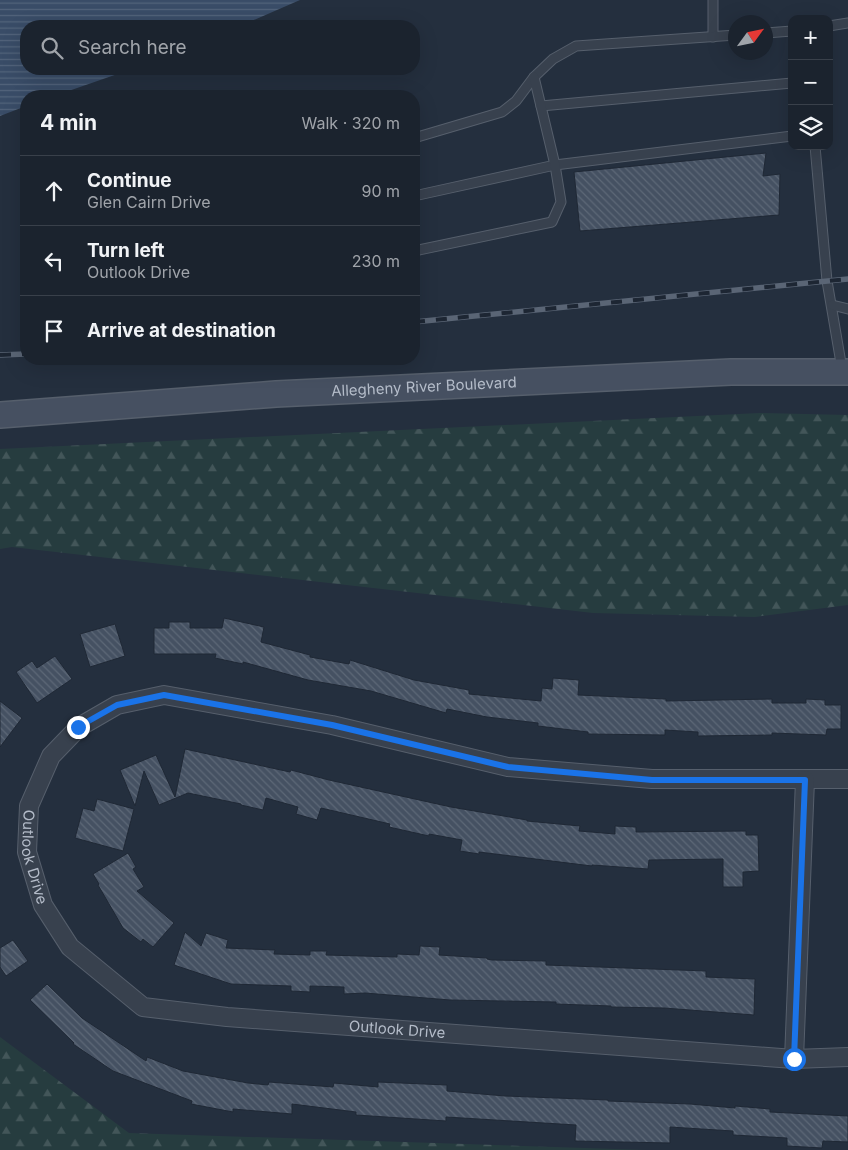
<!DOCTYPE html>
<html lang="en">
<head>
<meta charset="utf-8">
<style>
  body { margin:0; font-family:Inter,sans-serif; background:#282f3a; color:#f1f3f6 }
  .controls { position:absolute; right:15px; top:15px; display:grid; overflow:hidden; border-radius:10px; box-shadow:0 5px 20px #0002 }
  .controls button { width:45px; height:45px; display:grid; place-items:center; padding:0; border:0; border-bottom:1px solid #39404a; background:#1b232e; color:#f1f3f6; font:25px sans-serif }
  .compass { position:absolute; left:728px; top:15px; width:45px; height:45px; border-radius:50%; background:#1b232e; box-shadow:0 5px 20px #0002; rotate:57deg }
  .stop { position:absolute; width:15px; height:15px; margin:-11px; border:4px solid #1a73e8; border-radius:50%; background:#fff }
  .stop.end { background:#1a73e8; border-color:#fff; box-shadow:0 1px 5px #0008 }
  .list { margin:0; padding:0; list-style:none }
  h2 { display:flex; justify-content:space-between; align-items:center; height:65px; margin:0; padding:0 20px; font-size:21px }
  h2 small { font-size:16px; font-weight:400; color:#a0a4aa }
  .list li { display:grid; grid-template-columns:32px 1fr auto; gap:15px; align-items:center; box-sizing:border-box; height:70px; padding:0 20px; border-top:1px solid #39404a }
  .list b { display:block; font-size:19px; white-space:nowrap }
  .list p { margin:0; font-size:16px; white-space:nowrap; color:#a0a4aa }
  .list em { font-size:16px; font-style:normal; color:#a0a4aa }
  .icon { flex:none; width:28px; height:28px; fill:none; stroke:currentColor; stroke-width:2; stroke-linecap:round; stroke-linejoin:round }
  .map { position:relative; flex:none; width:848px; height:1150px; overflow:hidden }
  .search { position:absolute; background:#1b232e; box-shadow:0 5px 20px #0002; left:20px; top:20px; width:400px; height:55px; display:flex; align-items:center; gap:12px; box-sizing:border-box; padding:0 18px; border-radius:20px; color:#a0a4aa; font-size:19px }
  .panel { position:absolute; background:#1b232e; box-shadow:0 5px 20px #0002; left:20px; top:90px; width:400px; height:275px; border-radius:20px }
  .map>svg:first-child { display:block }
</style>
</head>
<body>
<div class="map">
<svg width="848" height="1150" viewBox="0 0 848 1150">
  <defs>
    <pattern id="forest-firs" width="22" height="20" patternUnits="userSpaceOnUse" patternTransform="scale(1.25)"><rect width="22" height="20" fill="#263c3f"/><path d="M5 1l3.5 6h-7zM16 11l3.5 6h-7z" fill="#435659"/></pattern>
    <pattern id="water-rules" width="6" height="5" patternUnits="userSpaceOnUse" patternTransform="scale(1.25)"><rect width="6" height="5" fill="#394c67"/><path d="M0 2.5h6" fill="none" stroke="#53647b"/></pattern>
    <pattern id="building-back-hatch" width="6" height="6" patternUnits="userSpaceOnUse" patternTransform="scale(1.25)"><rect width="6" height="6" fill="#455162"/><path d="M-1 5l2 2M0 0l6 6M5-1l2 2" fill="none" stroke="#5d6877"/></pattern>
  </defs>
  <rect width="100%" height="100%" fill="#242f3e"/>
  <g fill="url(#forest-firs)">
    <polygon points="760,413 848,415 848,605 755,617 593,613 12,547 0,549 0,449"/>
    <polygon points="0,1037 129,1133 646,1150 0,1150"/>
  </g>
  <polygon fill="url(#water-rules)" points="0,0 300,0 240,26 26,26 26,69 132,69 54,96 26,96 26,106 0,116"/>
  <g fill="url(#building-back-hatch)" stroke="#1f2835">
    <polygon points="766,153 763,176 780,174 779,215 580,231 574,172"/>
    <polygon points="224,618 264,627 261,642 310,655 310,657 349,664 350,660 414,680 469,690 469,694 541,701 542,688 552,689 553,678 579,680 578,695 666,699 666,701 772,699 772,703 806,703 806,699 825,700 825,705 841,705 841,729 827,729 826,735 772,733 772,735 698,736 698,732 665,730 665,735 588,734 588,732 538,726 538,723 487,717 447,709 446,713 371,691 308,680 243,662 243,664 215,658 216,654 154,654 154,628 169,628 169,622 190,622 190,628 222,628"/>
    <polygon points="115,624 125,656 90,667 80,634"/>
    <polygon points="55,656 72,679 37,703 16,672 32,661 37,668"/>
    <polygon points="0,701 22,718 0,747"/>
    <polygon points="185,749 290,772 291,770 329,780 451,807 527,820 527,821 580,826 579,831 615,834 615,826 636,827 636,832 746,831 746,835 758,835 759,871 743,872 743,887 723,887 723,859 649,860 648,869 592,865 592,866 479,852 479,854 460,851 462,840 429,834 429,836 389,827 390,824 321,808 317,820 296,814 298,807 266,798 263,810 241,805 241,804 188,793 159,805 144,771 135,806 120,770 156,755 175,797"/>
    <polygon points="97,799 134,809 123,851 75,838 83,808 94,811"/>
    <polygon points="128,853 136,867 133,869 144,887 137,891 174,923 153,947 143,939 141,942 123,928 98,885 99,884 93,874"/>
    <polygon points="185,932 201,946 206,933 228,940 226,948 275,950 274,954 310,955 310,951 327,951 326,955 397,957 397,954 419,955 420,946 440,947 439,955 487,958 487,959 492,960 546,961 546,965 706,971 706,977 755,979 754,1015 664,1008 611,1007 611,1006 556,1004 556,1002 450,1000 365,993 344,994 344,987 310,986 310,992 291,991 291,986 231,984 174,965"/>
    <polygon points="13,940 28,961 6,976 0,967 0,948"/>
    <polygon points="47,984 82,1018 146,1061 147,1057 183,1071 248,1083 268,1085 269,1082 333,1087 334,1083 378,1087 378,1082 447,1085 447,1091 505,1096 608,1100 608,1101 690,1104 735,1108 735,1106 770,1109 770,1112 848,1116 848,1142 823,1141 822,1148 787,1146 787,1138 733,1135 733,1131 670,1127 670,1143 575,1141 576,1125 446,1117 446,1121 356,1115 356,1112 292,1104 292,1114 233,1109 233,1112 191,1104 192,1101 113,1071 73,1044 74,1043 30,1000"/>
  </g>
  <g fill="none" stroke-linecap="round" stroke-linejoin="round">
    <g stroke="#565f6c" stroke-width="11">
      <g id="lane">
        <polyline points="713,0 713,37"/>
        <polyline points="829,26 848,23"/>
        <polyline points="766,33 792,31"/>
        <polyline points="541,106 792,83"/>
        <polyline points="414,138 502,112 516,101 534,77 553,59 576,46 736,35"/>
        <polyline points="815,146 827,281 842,369"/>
        <polyline points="414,196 555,165 792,136"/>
        <polyline points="414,251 552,222 561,202 555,165 534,77"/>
        <polyline points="832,305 848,309"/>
      </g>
    </g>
    <g stroke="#565f6c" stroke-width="20">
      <g id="street">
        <path id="s1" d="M848,779H652L508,767L332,725L164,695L117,705L79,727L51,756L29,806L27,852L43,905L70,947L143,1007L227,1017L794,1059L848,1057"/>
        <polyline points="794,1059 805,780"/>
      </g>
    </g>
    <g stroke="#565f6c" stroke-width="28">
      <g id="secondary">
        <path id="s2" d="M0,415L276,394L731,372H848"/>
      </g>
    </g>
    <use href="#lane" stroke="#38414e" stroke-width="9"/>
    <use href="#street" stroke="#38414e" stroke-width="18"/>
    <use href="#secondary" stroke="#465061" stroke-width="25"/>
    <g stroke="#5a6575" stroke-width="5.5">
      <g id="rail">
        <polyline points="414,322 848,279"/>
        <polyline points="0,355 26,354"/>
      </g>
    </g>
    <use href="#rail" stroke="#1d2633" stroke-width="4" stroke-dasharray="11" stroke-linecap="butt"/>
  </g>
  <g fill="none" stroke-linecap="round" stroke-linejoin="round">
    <polyline stroke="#1a73e8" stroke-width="6" points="78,727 117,705 164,695 332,725 508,767 652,780 805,780 794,1059"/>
  </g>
  <g text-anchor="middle" stroke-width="4" stroke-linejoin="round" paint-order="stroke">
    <g font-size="15" fill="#b4bcc9" stroke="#1d2633">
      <text dy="5" stroke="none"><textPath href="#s2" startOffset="425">Allegheny River Boulevard</textPath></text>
      <text dy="5" stroke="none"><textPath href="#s1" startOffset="931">Outlook Drive</textPath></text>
      <text dy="5" stroke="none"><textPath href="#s1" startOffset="1380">Outlook Drive</textPath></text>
    </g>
  </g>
</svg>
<div class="controls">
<button>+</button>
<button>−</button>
<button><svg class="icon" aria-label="layers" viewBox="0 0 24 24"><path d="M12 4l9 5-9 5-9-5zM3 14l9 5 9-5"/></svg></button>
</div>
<svg class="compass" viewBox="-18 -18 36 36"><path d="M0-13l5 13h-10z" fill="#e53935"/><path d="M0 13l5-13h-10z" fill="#a0a4aa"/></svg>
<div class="stop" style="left:794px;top:1059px"></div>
<div class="stop end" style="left:78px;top:727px"></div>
<div class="search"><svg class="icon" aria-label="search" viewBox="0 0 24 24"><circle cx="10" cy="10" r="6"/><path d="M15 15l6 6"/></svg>Search here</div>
<section class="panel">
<h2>4 min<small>Walk · 320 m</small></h2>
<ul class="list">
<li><svg class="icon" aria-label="ahead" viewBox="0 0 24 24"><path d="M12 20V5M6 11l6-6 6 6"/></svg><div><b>Continue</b><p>Glen Cairn Drive</p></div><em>90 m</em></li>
<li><svg class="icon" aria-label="left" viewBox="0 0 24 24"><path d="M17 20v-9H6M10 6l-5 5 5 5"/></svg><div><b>Turn left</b><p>Outlook Drive</p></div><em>230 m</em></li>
<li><svg class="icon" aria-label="arrive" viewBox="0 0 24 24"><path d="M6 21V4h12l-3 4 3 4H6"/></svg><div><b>Arrive at destination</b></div></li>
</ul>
</section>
</div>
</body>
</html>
